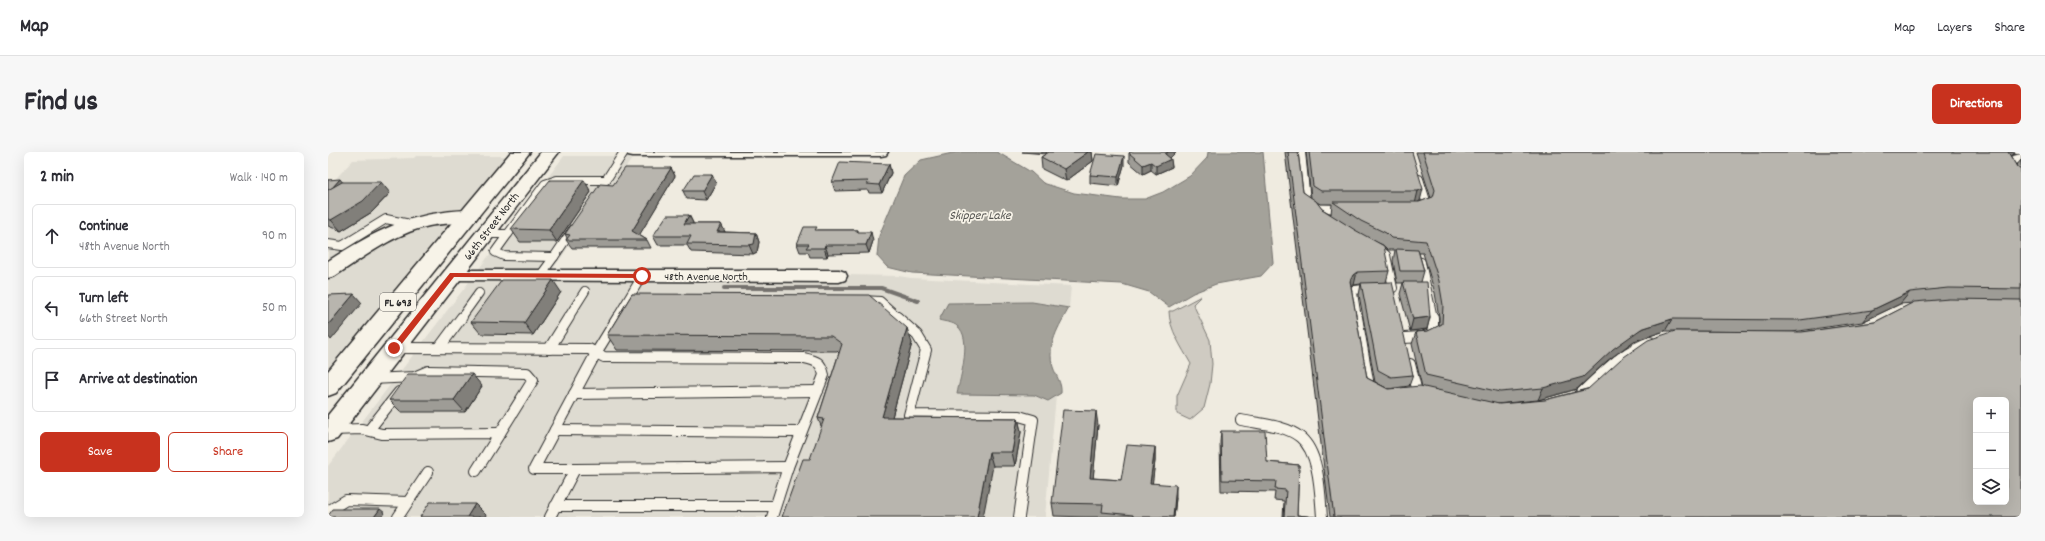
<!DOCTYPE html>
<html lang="en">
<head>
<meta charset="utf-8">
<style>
  body { margin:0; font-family:Dekko,sans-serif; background:#f7f7f7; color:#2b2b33 }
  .controls { position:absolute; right:12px; bottom:12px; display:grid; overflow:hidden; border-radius:6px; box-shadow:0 4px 16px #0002 }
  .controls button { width:36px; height:36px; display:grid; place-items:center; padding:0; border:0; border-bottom:1px solid #e1e1e2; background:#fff; color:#2b2b33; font:20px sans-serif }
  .stop { position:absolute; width:12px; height:12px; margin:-9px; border:3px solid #c8321e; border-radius:50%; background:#fff }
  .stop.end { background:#c8321e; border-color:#fff; box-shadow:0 1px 4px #0008 }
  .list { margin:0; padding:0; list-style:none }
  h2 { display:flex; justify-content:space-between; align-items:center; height:52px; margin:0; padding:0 16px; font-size:17px }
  h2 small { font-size:13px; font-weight:400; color:#7c7c81 }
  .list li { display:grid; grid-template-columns:26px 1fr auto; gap:12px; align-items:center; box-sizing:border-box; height:64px; margin:0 8px 8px; padding:0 8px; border:1px solid #e1e1e2; border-radius:6px }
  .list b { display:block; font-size:15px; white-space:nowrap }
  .list p { margin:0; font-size:13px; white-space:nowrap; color:#7c7c81 }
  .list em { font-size:13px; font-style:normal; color:#7c7c81 }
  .actions { display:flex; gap:8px; padding:12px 16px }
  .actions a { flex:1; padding:9px 0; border:1px solid #c8321e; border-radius:6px; text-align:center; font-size:14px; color:#c8321e }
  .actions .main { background:#c8321e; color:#fff }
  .icon { flex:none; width:22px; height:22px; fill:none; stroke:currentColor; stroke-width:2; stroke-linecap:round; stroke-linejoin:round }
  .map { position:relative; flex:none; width:1693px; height:365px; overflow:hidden; border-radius:6px }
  header { display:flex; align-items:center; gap:24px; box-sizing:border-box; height:56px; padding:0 20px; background:#fff; border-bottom:1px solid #e1e1e2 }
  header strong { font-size:19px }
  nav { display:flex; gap:22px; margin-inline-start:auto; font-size:14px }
  .intro { display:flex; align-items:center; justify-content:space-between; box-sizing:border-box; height:96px; padding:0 24px }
  h1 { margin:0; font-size:28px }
  .button { padding:10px 18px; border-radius:6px; background:#c8321e; color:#fff; font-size:14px; font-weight:700 }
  main { display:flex; gap:24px; padding:0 24px }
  aside { flex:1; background:#fff; border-radius:6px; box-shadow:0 4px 16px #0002 }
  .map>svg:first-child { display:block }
</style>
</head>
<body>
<header>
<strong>Map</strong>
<nav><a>Map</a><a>Layers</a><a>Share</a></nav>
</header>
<div class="intro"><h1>Find us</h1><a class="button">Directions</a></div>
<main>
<aside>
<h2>2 min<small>Walk · 140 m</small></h2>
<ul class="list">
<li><svg class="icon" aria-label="ahead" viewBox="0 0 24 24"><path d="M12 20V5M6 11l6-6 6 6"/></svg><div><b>Continue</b><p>48th Avenue North</p></div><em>90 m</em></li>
<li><svg class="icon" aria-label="left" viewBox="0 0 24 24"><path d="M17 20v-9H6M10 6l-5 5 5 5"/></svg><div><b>Turn left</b><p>66th Street North</p></div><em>50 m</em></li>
<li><svg class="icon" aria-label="arrive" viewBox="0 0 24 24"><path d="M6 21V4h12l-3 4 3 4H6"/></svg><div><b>Arrive at destination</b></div></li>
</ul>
<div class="actions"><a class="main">Save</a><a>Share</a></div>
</aside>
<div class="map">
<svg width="1693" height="365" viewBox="0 0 1693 365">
  <rect width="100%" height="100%" fill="#efebe0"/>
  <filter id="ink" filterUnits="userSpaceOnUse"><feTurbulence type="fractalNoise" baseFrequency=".025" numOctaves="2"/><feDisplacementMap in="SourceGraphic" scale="8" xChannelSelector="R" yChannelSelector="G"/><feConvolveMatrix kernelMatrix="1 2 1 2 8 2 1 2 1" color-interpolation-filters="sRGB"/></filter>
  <g filter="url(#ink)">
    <g fill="#dedbd1">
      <polygon points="88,4 178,4 132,59 106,61 80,68 0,114 0,35 25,8 86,6"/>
      <polygon points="236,4 306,4 224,118 150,118"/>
      <polygon points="123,69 0,216 0,124 82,76"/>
      <polygon points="519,123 571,124 583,126 743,134 741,156 704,150 611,168 628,173 636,181 637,197 629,242 706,243 720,249 728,244 717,365 0,365 0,314 141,130 516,130"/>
    </g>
    <path fill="#cfcbc2" stroke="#7d7b76" d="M873,144L865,152L882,188L884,212L882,232L876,256L862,268L849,262V244L863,212C854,196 841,177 841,159H845Z"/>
    <g fill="#a4a29a" stroke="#74726e">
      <polygon points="629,0 669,0 703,20 715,31 746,41 793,47 817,47 835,40 862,24 879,6 880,0 935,0 945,111 933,124 888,132 865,141 841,155 821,140 794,132 584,121 559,115 549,104 551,84 576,24 593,8"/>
      <path d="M704,150L741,156C731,174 718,194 725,215C728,224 734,231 733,241L720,249L706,243L629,242C632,225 645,185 629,174C625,170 617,170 611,168L620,151Z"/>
    </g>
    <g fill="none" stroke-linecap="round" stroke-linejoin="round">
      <polyline stroke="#74726e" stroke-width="4" points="396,136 553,136 590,149"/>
      <g stroke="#2b2b2b" stroke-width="10">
        <g id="lane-far1">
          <polyline points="973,0 978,49 990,56 1015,57"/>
          <polyline points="1091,27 1099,52 1093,55"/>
          <polyline points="156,82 180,82 217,32 229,28 278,28 296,0"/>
          <polyline points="180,82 167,100 176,104 226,105 245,77"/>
          <polyline points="0,92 14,94 58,67 82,72"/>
          <polyline points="1049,96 1058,103 1065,136 1059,136"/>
          <polyline points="1093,110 1105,166"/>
          <polyline points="212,124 226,105"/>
          <polyline points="535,148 552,149 571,166"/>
          <polyline points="133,166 151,141"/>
          <polyline points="240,166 257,139"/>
          <polyline points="289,166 314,124"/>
          <polyline points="1029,166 1025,141 1027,138 1044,136"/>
        </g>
      </g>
      <g stroke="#2b2b2b" stroke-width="12">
        <g id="lane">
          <polyline points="569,165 589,183 598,198 581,263 691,264 705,268 691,365"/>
          <polyline points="1029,165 1041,234 1044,236"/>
          <polyline points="1076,186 1094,185 1105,181 1105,165"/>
          <polyline points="69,196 261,197 268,201 290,165"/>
          <polyline points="111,196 134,165"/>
          <polyline points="221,197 241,165"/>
          <polyline points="1082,212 1089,240"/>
          <polyline points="44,227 86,225 100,219 199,221 205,228 172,281"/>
          <polyline points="246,242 490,239"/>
          <path d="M1250,244C1272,224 1294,199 1322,190"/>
          <path d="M913,268C932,272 957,273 972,285C992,301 992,342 994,365"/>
          <polyline points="4,278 34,277 54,282 172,281 148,319"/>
          <polyline points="41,278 71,240"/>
          <polyline points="227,278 473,280"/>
          <polyline points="247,317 460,315 444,365"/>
          <polyline points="227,354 447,354"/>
          <polyline points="0,359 18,348 80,350 100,320"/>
          <polyline points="70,365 80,350"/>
          <path d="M222,365L247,317H206L268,201L276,205L476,206C489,209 493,210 496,223L460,315"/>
        </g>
      </g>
      <g stroke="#2b2b2b" stroke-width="3">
        <g id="street">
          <polygon points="298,0 560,0 558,3 553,4 305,4 300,3"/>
          <path d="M1693,2V10L1686,13L1693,22V34C1684,32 1675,22 1672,13L1677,6Z"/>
          <polygon points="124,118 511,118 517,120 519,124 517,128 511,130 124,128 118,127 116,123 118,119"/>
        </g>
      </g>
      <g stroke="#2b2b2b" stroke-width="3">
        <path id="secondary" d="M140,58L147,60L150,64L147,68C132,72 116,71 101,74C67,81 36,105 7,124L0,126V109C47,79 83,60 140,58Z"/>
      </g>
      <g stroke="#2b2b2b" stroke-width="3">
        <g id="primary">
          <polygon points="183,0 202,0 8,241 0,244 0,219"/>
          <polygon points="213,0 231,0 9,287 0,290 0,263"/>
        </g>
      </g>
      <use href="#lane-far1" stroke="#f7f3e8" stroke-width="8"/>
      <use href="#lane" stroke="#f7f3e8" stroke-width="10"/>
      <use href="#street" fill="#f7f3e8" fill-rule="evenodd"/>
      <use href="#secondary" fill="#f7f3e8" fill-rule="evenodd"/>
      <use href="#primary" fill="#f7f3e8" fill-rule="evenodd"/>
    </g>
    <g fill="#9e9c96" stroke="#2b2b2b" fill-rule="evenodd">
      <polygon points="694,0 719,0 718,2 721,0 764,0 765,9 738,29 714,17 713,5 718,2"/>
      <path d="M957,0H970L975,40L983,46L978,0H1084L1092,49L1089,50H1091L1103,46L1088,0H1687L1685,3H1682L1689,15L1690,16L1688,14L1693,8V365H1002ZM986,48L992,52H1004L1003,62L994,57ZM1046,89L1055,93L1060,98H1067L1065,109L1069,131H1075L1072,142L1082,179L1099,177L1102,165L1093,130L1096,119L1091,101H1095L1107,141L1111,165V174L1100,179L1088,180L1084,192L1094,235L1060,237L1047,230L1060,237L1081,234L1085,223L1058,130L1061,119ZM1033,132L1031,143L1047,230L1039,226L1023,135L1026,133ZM1585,151L1547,170L1474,180L1217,248L1171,252H1168L1210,248L1249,237L1279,209L1306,189L1337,179L1464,180L1534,170L1572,152Z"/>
      <polygon points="801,1 842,6 844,15 828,22 823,18 815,22 801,10"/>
      <polygon points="561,12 563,21 554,41 541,41 540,38 507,39 504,30"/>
      <polygon points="796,13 790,34 762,31 762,23"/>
      <polygon points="343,16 347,24 311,83 319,88 323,96 244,96 238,88 239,86 237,82 285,33"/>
      <polygon points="384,22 388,31 378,48 359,47 355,39"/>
      <polygon points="0,28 14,30 62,41 44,60 13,79 0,74"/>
      <polygon points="263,40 229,90 192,90 183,77"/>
      <polygon points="361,63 365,71 365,72 393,72 397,80 428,81 431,90 429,100 425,102 363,100 359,93 330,93 325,84"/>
      <polygon points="490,78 530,78 530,80 545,89 541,101 500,102 499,105 482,105 480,100 472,100 469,92"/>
      <polygon points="233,140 205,183 153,182 143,170"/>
      <polygon points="304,142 584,191 564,265 690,266 693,280 687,314 665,314 493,274 490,266 511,201 509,199 289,198 279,183"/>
      <polygon points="154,234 137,260 73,260 61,248"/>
      <polygon points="770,273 765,326 793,328 827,295 827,309 824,331 848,346 846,365 758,365 726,364 724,351"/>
      <polygon points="893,279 939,310 971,313 969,363 987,365 955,365 956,349 946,348 947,340 893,339 892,290"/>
    </g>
    <g fill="#817f7a" stroke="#2b2b2b">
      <polygon points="760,0 764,0 765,9 738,29 736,17"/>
      <polygon points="840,0 848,0 839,9 843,7 844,15 828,22 828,14"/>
      <polygon points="1680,0 1687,0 1685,3 1676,5"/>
      <polygon points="796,4 796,13 790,34 790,25"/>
      <polygon points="823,10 823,18 815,22 815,13"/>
      <polygon points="561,12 563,21 554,41 551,33"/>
      <polygon points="343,16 347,24 309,87 304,79"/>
      <polygon points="384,22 388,31 378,48 374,39"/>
      <polygon points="12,27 19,36 0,40"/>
      <polygon points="256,28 263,40 229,90 221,78"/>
      <polygon points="53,30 62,41 44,60 13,79 3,68"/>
      <polygon points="1095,37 1092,49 1087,52 1090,39"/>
      <polygon points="361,63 365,71 360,80 356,72"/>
      <polygon points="393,72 397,80 389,80"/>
      <polygon points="543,80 545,89 541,101 538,93"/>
      <polygon points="428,81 431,90 429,100 425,102 421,93"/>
      <polygon points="497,93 500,102 499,105 496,96"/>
      <polygon points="1029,120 1026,133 1022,135 1022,129 1025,123"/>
      <polygon points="225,128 233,140 205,183 196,171"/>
      <polygon points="1582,140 1572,152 1534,170 1544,158"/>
      <polygon points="26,142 34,151 3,188 0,184 0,173"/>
      <polygon points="1102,165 1099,177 1082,179 1085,167"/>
      <polygon points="1344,167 1337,179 1306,189 1279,209 1249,237 1210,248 1215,236 1313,177"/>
      <polygon points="579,176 584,191 560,280 554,265"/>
      <polygon points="144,222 154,234 137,260 126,248"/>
      <polygon points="768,259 770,273 764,339 762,326"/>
      <polygon points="690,266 693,280 687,314 684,300"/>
      <polygon points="827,295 827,309 823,344 822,331"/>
      <polygon points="661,300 665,314 655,365 649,365"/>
      <polygon points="848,333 848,346 846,365 845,365"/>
      <polygon points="147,352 158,363 157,365 139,365"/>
      <polygon points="52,357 57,361 54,365 46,365"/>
    </g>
    <g fill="#b8b5ae" stroke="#2b2b2b" fill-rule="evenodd">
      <polygon points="721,0 760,0 736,17 713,5"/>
      <polygon points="802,0 840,0 837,2 843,7 828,14 823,10 815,13 801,1"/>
      <path d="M960,0H970L975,40L988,49L994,57L1027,78L1056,94L1061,119L1029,120L1025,123L1022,129L1039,226L1060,237L1092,234L1171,252L1217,248L1260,237L1293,207L1320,188L1347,179L1474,180L1547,170L1586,150L1621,147L1693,148V365H1006ZM1648,248H1678V350H1648Z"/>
      <polygon points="981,0 1084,0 1095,37 1090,39 993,39 985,34"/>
      <polygon points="1095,0 1680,0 1689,15 1693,18 1693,137 1620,136 1582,140 1544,158 1472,168 1344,167 1313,177 1285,197 1255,225 1215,236 1172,240 1098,223 1088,180 1100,179 1114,172 1115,153 1111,129 1098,89 1063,86 1058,81 1033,69 1005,50 1091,50 1105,45 1107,38"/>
      <polygon points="768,2 796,4 790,25 762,23"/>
      <polygon points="512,10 561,12 551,33 539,32 540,29 504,30"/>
      <polygon points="297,16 343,16 304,79 319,88 238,88 242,83 237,82 272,32 285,33"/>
      <polygon points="366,22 384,22 374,39 355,39"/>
      <polygon points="12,27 4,36 0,38 0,28"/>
      <polygon points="222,28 256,28 221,78 183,77"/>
      <polygon points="14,30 53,30 35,49 3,68 0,67 0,38"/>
      <polygon points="339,63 361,63 356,72 393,72 389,80 428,81 426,92 421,93 359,92 363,84 325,84"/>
      <polygon points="476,75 489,75 487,78 530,78 529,80 543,80 538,93 497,93 496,96 478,96 481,92 469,92"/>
      <polygon points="1068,97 1090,98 1096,119 1072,119"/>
      <polygon points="174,128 225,128 196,171 143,170"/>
      <polygon points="1064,130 1085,223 1063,225 1050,218 1033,131"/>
      <polygon points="1075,130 1099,130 1102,165 1085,167"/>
      <polygon points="26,142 0,173 0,143"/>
      <polygon points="304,142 541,143 579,176 554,265 690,266 684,300 661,300 649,365 454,365 475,307 482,307 496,267 490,266 514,192 503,184 279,183"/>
      <polygon points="80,222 144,222 126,248 61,248"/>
      <polygon points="735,258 768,259 762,326 793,328 799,293 827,295 822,331 848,333 845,365 805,365 805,363 774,360 775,352 724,351"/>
      <polygon points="893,279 937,279 939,310 971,313 969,363 987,365 956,365 958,338 947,337 948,329 894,328"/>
      <polygon points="102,350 122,350 120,352 147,352 139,365 92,365"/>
      <polygon points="5,357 52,357 46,365 0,365 0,364"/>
    </g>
  </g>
  <polygon fill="#c8321e" points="122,121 314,122 317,124 314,126 126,125 69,198 64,198 64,194"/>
  <g text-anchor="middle" stroke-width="3.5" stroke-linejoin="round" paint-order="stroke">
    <rect fill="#f7f3e8" stroke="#686764" stroke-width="1" x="52" y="141" width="36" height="18" rx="3"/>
    <g font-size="11" font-weight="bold" fill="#2b2b2b">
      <text x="70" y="154">FL 693</text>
    </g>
    <g font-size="12" fill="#2b2b2b" stroke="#f7f3e8">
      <text transform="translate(163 74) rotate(-52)" y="4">66th Street North</text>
      <text x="378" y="128">48th Avenue North</text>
    </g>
    <g font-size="13" font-style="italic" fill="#555552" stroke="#f7f3e8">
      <text x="652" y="67">Skipper Lake</text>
    </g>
  </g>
</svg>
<div class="controls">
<button>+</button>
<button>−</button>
<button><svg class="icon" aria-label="layers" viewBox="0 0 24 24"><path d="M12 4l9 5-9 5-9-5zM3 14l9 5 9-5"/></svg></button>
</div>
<div class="stop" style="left:314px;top:124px"></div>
<div class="stop end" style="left:66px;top:196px"></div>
</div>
</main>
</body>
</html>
